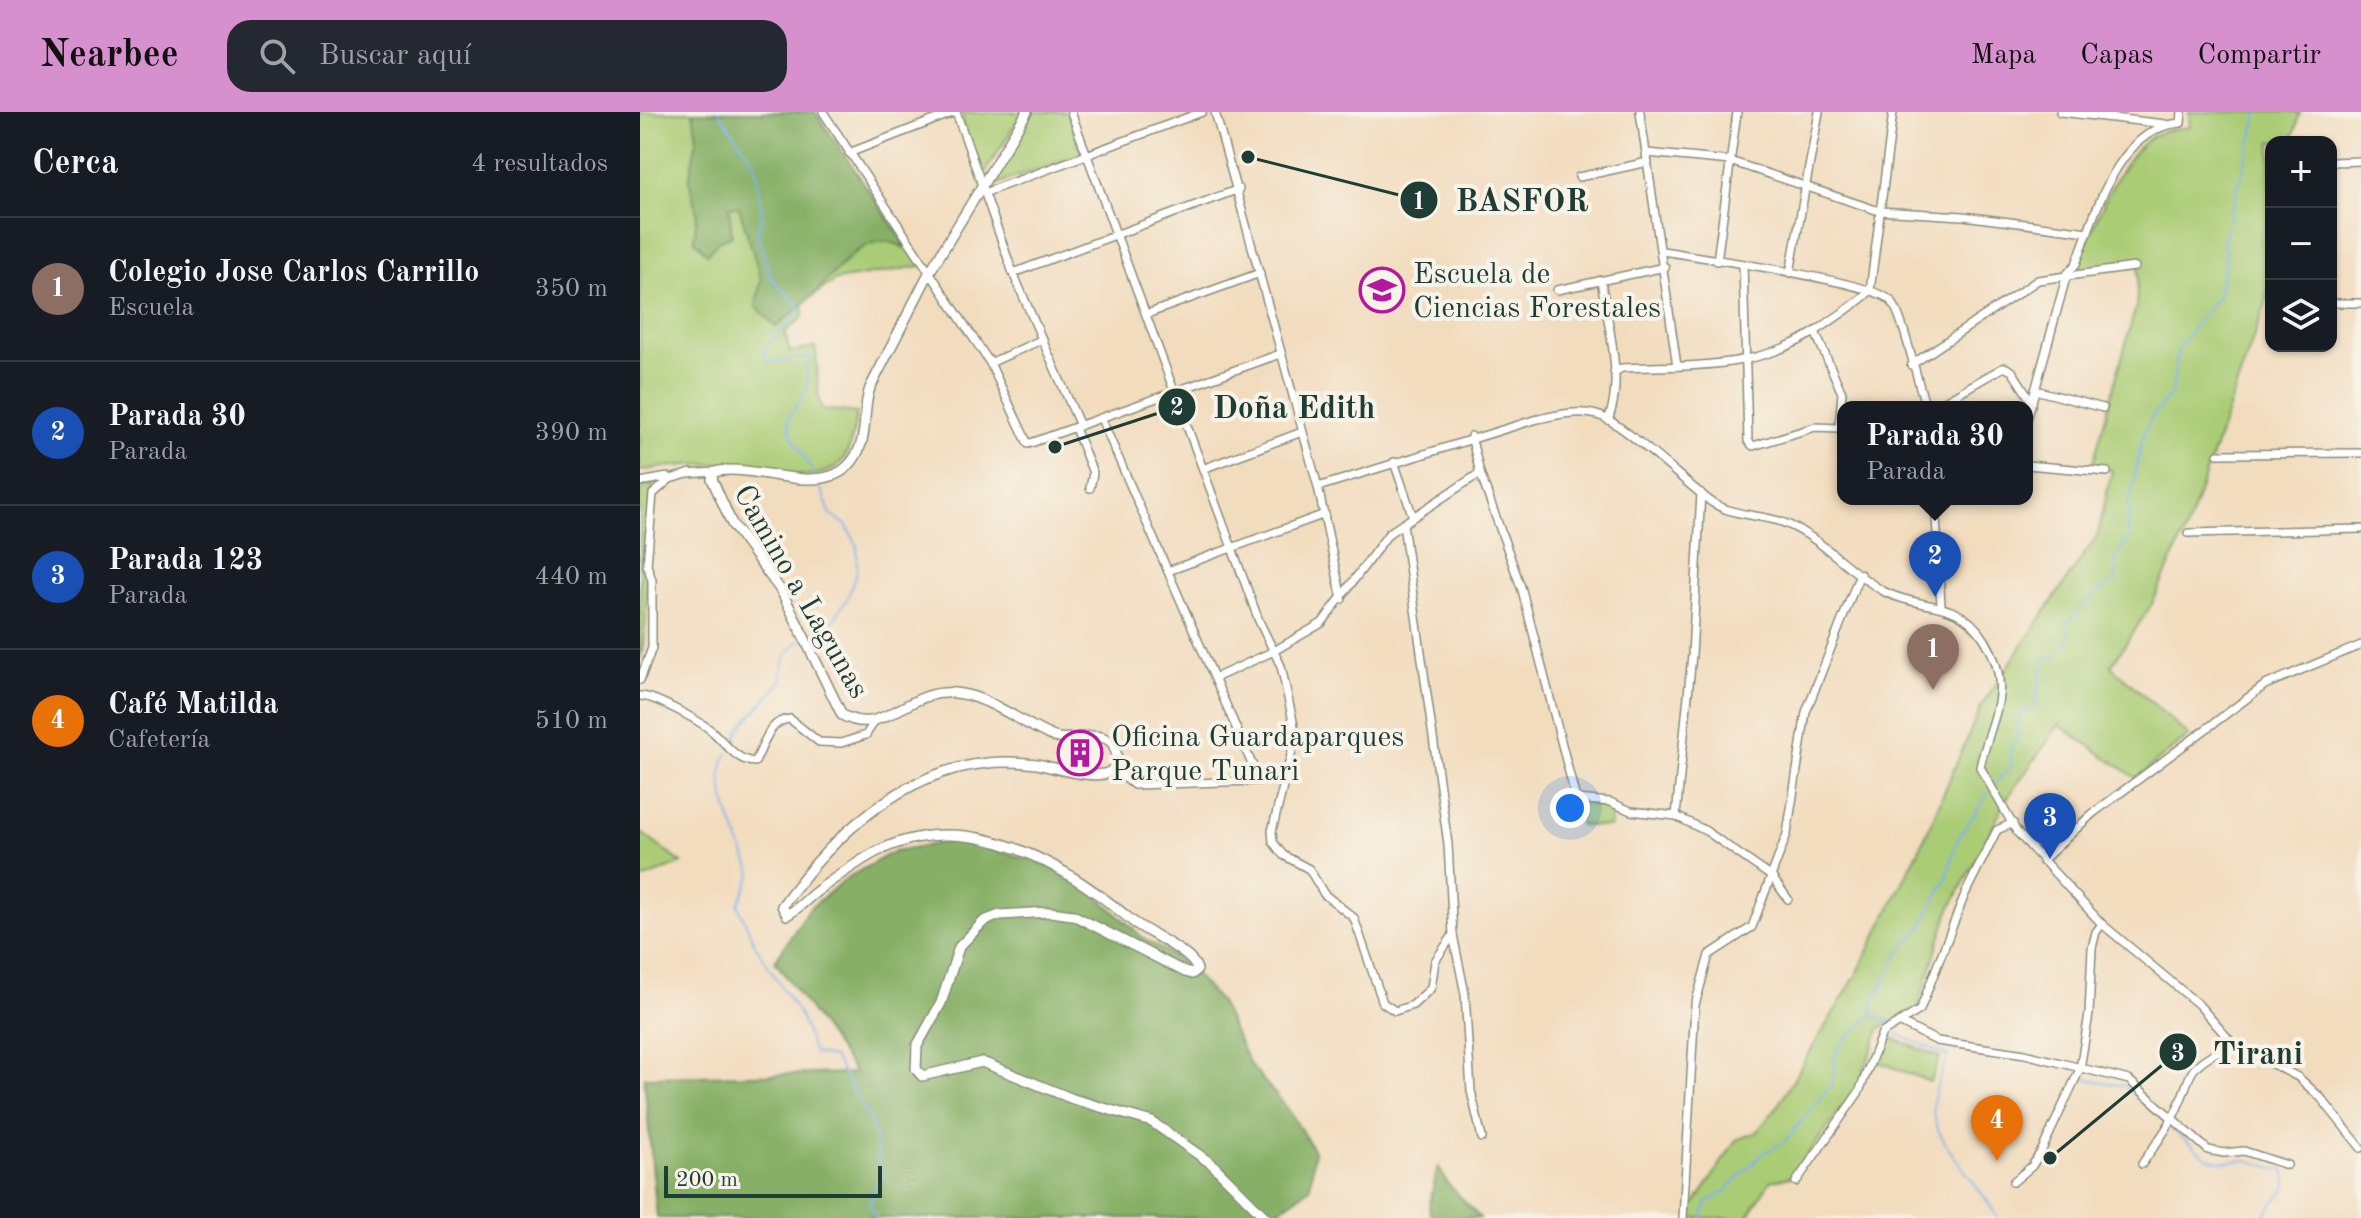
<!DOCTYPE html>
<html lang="es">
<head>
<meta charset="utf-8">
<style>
  body { margin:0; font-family:"Old Standard TT",serif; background:#242831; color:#f1f3f6 }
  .controls { position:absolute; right:24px; top:24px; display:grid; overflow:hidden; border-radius:16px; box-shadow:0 2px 6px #0004 }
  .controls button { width:72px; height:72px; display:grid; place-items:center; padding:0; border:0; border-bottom:2px solid #363941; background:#171b24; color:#f1f3f6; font:40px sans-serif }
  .scale { position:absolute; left:24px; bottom:20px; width:218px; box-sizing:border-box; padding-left:8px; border:4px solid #1f3d34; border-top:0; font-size:22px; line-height:28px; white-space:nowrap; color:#1f3d34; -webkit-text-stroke:6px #f7f3e8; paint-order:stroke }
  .you { position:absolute; left:930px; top:696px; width:28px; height:28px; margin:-20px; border:6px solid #fff; border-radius:50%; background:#1a73e8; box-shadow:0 0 0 12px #1a73e833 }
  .badge { display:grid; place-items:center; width:52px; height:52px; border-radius:50%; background:#d690ce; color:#fff; font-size:26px; font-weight:700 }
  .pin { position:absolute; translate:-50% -66px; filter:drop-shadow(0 2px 4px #0008) }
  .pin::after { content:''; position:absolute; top:42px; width:28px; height:24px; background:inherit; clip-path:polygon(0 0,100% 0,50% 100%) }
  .popup { position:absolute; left:1197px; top:289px; width:196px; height:104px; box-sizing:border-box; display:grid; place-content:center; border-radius:16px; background:#171b24; filter:drop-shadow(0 2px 6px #0005); font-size:26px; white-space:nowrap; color:#9ea1a6 }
  .popup b { font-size:30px; color:#f1f3f6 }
  .popup::after { content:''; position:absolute; left:50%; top:100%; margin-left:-16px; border:16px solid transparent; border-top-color:#171b24 }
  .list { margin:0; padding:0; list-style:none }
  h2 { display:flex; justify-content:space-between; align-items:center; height:104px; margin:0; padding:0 32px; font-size:34px }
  h2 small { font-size:26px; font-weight:400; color:#9ea1a6 }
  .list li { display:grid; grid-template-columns:52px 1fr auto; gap:24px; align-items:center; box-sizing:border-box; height:144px; padding:0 32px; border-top:2px solid #363941 }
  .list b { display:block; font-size:30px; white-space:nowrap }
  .list p { margin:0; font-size:26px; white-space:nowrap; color:#9ea1a6 }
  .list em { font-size:26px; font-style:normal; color:#9ea1a6 }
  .icon { flex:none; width:44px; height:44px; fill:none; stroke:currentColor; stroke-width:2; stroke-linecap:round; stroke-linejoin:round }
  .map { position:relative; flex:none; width:1721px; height:1106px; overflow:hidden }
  header { display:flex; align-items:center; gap:48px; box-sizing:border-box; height:112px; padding:0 40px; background:#d690ce; color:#111 }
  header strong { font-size:38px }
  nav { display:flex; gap:44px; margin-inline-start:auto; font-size:28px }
  .search { width:560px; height:72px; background:#242831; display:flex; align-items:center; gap:20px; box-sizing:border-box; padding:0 28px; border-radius:24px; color:#9ea1a6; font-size:30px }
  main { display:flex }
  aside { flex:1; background:#171b24 }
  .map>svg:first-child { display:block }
</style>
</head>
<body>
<header>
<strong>Nearbee</strong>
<div class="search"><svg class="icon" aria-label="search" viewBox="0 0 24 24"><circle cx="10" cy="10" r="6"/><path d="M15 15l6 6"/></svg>Buscar aquí</div>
<nav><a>Mapa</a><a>Capas</a><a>Compartir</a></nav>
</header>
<main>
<aside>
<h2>Cerca<small>4 resultados</small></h2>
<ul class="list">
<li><span class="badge" style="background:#8d6e63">1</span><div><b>Colegio Jose Carlos Carrillo</b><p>Escuela</p></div><em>350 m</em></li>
<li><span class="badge" style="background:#1a4fb4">2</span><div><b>Parada 30</b><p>Parada</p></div><em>390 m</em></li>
<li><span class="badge" style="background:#1a4fb4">3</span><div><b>Parada 123</b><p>Parada</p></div><em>440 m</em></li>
<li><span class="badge" style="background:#e8710a">4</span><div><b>Café Matilda</b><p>Cafetería</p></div><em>510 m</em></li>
</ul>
</aside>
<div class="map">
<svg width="1721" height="1106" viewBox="0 0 1721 1106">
  <rect width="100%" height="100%" fill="#f7f3e8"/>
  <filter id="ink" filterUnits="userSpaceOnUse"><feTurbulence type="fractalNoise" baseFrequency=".0125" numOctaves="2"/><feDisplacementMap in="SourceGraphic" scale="16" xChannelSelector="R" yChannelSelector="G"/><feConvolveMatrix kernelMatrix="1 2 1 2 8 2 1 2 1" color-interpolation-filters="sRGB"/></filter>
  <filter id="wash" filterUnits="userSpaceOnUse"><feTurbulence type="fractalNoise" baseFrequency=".006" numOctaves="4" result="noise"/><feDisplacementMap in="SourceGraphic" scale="32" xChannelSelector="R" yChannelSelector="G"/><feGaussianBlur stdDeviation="1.8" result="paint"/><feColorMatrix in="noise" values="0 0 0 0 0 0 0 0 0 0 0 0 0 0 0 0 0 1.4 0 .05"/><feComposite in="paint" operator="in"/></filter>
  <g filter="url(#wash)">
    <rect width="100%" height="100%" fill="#f2dcbe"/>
    <g fill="#aacc75" stroke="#648454" stroke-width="2">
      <path d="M0,0H175L281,154L196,168L164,190L163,205L145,220L150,240L175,235C180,258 174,277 182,297L217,301C213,317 212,340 199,352C175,376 114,355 86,353C59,351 26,354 0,359Z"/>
      <polygon points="383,0 341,67 325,25 322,1"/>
      <polygon points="393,0 428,0 442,42 346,76"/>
      <path d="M1549,0H1660L1652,30H1631V169L1625,193L1546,418L1512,492L1471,554L1549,624L1496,666L1419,613L1368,685L1309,799L1278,895L1240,916L1217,977L1150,1065L1130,1069L1107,1106H1050L1051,1098L1096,1028L1117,1020L1137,995L1218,860L1282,732L1341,594L1458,422L1472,358L1452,355L1496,194L1499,152L1435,159C1451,121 1479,38 1519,21C1528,17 1540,17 1550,15Z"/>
      <path d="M13,372C0,429 14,490 0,548V375Z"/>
      <polygon points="1294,532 1317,543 1307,563 1284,551"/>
      <polygon points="942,692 972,694 970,715 940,713"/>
      <polygon points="0,720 42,751 0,768"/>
      <polygon points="1249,925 1300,945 1290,970 1239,950"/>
    </g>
    <g fill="#87b066" stroke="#53764d" stroke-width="2">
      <path d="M53,0H175L262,127L264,136C227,112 197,160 174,182C161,194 149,204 136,215L116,194L121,167L99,95H89L92,124L79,128L67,142L54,128L57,101L49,69L57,26Z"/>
      <polygon points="319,728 403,751 460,786 503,826 543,850 580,890 610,953 648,997 674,1039 670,1076 627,1106 17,1106 4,965 215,961 135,849 169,797 207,766 255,739"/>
      <polygon points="798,1054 808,1072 840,1106 792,1106 789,1095"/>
    </g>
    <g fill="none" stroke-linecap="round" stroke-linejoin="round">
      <g stroke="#79b1e8" stroke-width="2">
        <path d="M79,0L115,52L123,106L116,118L131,166L162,197L123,237L126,249C143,252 155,244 172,246L166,257C171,278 160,289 148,306L151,322L175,364"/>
        <polyline points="167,525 194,508 208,485 217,459 217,433 206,413 191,403 178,369"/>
        <path d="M92,636L101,615L142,569C141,552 146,537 161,528"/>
        <path d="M88,641C67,669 102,731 112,762L98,793L115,833L161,906L174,941L194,946L232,1011L241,1063L229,1092L237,1106"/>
        <polyline points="1353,674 1371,655 1370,637 1377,627 1380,602 1395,594 1404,547 1417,543 1429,527 1427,511 1455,482 1476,468 1476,446 1488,427 1488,395 1503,324 1511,306 1532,281 1538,236 1578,184 1586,144 1583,132 1618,0"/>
        <polyline points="1232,903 1253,910"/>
        <path d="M1257,922L1308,944C1302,961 1292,981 1293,999C1297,1036 1342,1072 1357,1106"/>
        <polyline points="1443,966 1484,974 1525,1010"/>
        <polyline points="1532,1017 1567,1046 1585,1050 1607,1048 1644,1059 1647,1074 1622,1106"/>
        <polyline points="1062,1106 1067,1090 1084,1081 1120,1044 1146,1028 1191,973 1197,936 1232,903 1233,890 1258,842 1282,814 1307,765 1316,730 1349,680"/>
      </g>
    </g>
  </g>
  <g filter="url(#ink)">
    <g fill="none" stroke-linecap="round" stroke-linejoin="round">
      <g stroke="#888c79" stroke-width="10">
        <g id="minor">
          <polyline points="183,0 350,251 388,332 640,242"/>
          <polyline points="316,0 373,161 440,314"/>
          <polyline points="431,0 619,509 641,554 656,623 632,719 633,730 643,743 669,757 684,782 714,806 743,891 755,899 773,893 791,876 795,849 813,823"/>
          <polyline points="575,0 678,375 702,487"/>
          <polyline points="1000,0 1037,254"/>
          <polyline points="1420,0 1525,12"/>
          <polyline points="209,41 315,0"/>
          <polyline points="1007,41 1090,49 1239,99 1323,104 1448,120"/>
          <polyline points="1691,50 1721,49"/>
          <polyline points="939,65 1008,50"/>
          <polyline points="344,81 562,0"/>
          <path d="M1022,139C1058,145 1233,169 1251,189C1263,202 1278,274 1286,295"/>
          <polyline points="1077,149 1097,0"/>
          <polyline points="1103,152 1108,329 1113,334 1175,315 1199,316 1202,281 1176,222"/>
          <polyline points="373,161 599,77"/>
          <polyline points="1150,161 1179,0"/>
          <path d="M961,168C967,210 985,268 968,308"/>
          <polyline points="917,178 1025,155"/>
          <polyline points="1630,191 1631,191"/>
          <polyline points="1691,191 1721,191"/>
          <polyline points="507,202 620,161"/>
          <polyline points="350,251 403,227"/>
          <polyline points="1271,253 1398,168 1495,155"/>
          <path d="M974,260L982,256C1057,253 1123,258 1185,213C1201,201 1216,193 1230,179L1253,0"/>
          <polyline points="1395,278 1463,296"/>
          <polyline points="1294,295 1364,255 1372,259 1392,290"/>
          <polyline points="461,306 618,666"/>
          <path d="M1387,308L1427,162L1436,152C1455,102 1478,15 1541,11L1542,0"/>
          <polyline points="435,316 453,361 450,376"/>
          <polyline points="831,324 840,361 882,478 936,687 970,690 991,699 1036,704 1066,719 1132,765 1148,787"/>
          <polyline points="1578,342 1721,341"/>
          <polyline points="754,350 773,405"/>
          <polyline points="1387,353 1467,360"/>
          <polyline points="565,356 662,320"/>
          <polyline points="48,362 74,360"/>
          <polyline points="0,370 28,365"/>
          <path d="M678,375L894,308C915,303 939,297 960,304C981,310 1047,372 1070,389C1092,404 1115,402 1139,409C1179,422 1209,461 1245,480C1283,499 1318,485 1345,528C1375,578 1351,605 1340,655L1377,720L1462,812L1559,893L1593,932L1658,965L1681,986L1721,1036"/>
          <polyline points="1295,387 1301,493"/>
          <polyline points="763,412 808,732 813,823 825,882 831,979 842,1026"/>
          <polyline points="1548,421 1721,417"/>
          <polyline points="528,459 685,402"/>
          <polyline points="575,566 634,539 682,511 749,421 840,361"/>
          <polyline points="0,568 12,536 12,468 7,453 13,382 30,367 51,361"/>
          <path d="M0,584C13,583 64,611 74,621C87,633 97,649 115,650C124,634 128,608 150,607L179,630L201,631L226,623L234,610"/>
          <polyline points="472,656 494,673 644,668"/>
          <polyline points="1036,704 1052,543 1061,381"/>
          <polyline points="1402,749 1452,702 1625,573 1721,533"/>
          <polyline points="1261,911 1297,929 1385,942 1489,968 1568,1038 1584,1041 1604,1039 1647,1053"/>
          <path d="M1502,1052C1512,1037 1525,1021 1533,1005C1556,960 1540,956 1593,932"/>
          <polyline points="1156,1070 1219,980 1242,921 1280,898 1325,782 1357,718 1373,711"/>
          <polyline points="1373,1070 1392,1054 1402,1038 1440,957 1449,902 1452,836 1456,820 1462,812"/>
          <polyline points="1043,1106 1055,893 1069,843 1112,815 1147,722 1166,600 1220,462"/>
        </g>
      </g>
      <g stroke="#888c79" stroke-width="12">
        <path id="tertiary" d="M387,0L289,161L230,276C223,295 227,314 221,332C199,398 120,348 74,360L72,367L92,412L142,480L202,603C235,622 258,593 288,584C334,569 374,609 414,625C434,632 457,615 473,632C496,684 415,655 397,652C381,650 363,649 347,651C261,659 190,727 142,794L147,803C160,796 168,785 180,777C198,764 217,750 236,740C327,694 422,750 491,808C505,820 555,841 557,858L552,862L545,860L433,803L410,800L360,803L344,809L319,835L301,891L277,934L276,957L282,964L342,950L433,987L512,1010L572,1052L626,1106"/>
      </g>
      <use href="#minor" stroke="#fff" stroke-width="7"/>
      <use href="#tertiary" stroke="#fff" stroke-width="9"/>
    </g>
  </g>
  <defs>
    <g id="university-ring" transform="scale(2.3)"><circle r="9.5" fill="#f7f3e8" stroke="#b5179e" stroke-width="1.5"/><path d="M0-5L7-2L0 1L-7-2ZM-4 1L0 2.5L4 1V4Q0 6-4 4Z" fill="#b5179e"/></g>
    <g id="building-ring" transform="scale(2.3)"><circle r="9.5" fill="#f7f3e8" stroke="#b5179e" stroke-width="1.5"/><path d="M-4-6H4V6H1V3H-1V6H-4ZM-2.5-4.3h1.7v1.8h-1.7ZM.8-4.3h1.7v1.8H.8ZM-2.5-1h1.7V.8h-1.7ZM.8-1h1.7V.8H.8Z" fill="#b5179e"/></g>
  </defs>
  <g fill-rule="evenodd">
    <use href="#university-ring" x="742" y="178"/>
    <use href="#building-ring" x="440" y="641"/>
  </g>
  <g text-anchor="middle" stroke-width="8" stroke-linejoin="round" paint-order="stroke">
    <g font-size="30" fill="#1f3d34" stroke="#f7f3e8" text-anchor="start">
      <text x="773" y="171">Escuela de<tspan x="773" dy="34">Ciencias Forestales</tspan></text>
      <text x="471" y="634">Oficina Guardaparques<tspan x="471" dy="34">Parque Tunari</tspan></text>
    </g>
    <g font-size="30" fill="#1f3d34" stroke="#f7f3e8">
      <text transform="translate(162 479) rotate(60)" y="10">Camino a Lagunas</text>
    </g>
  </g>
  <path fill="none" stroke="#1f3d34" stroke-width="3" d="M608 45L779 88M415 335L537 295M1410 1046L1538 940"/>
  <g fill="#1f3d34" stroke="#f7f3e8" stroke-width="3">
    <circle cx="608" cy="45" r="8"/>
    <circle cx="415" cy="335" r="8"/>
    <circle cx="1410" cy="1046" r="8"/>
    <circle cx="779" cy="88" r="20"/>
    <circle cx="537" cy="295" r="20"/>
    <circle cx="1538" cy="940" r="20"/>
  </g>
  <g font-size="24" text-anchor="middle" font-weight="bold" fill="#fff">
    <text x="779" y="97">1</text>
    <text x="537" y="303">2</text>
    <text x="1538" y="949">3</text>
  </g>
  <g font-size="32" text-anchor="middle" font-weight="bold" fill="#1f3d34" stroke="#f7f3e8" stroke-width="8" stroke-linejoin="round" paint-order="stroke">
    <text x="882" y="99">BASFOR</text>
    <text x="654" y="306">Doña Edith</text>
    <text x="1618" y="952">Tirani</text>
  </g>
</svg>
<div class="controls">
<button>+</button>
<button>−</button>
<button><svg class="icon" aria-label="layers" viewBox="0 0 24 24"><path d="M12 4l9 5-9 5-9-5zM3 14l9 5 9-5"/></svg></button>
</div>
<div class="scale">200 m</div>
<div class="you"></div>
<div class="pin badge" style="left:1293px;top:578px;background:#8d6e63">1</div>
<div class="pin badge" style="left:1295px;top:485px;background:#1a4fb4">2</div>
<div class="popup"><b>Parada 30</b>Parada</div>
<div class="pin badge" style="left:1410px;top:747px;background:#1a4fb4">3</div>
<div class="pin badge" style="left:1357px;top:1049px;background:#e8710a">4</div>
</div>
</main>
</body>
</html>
